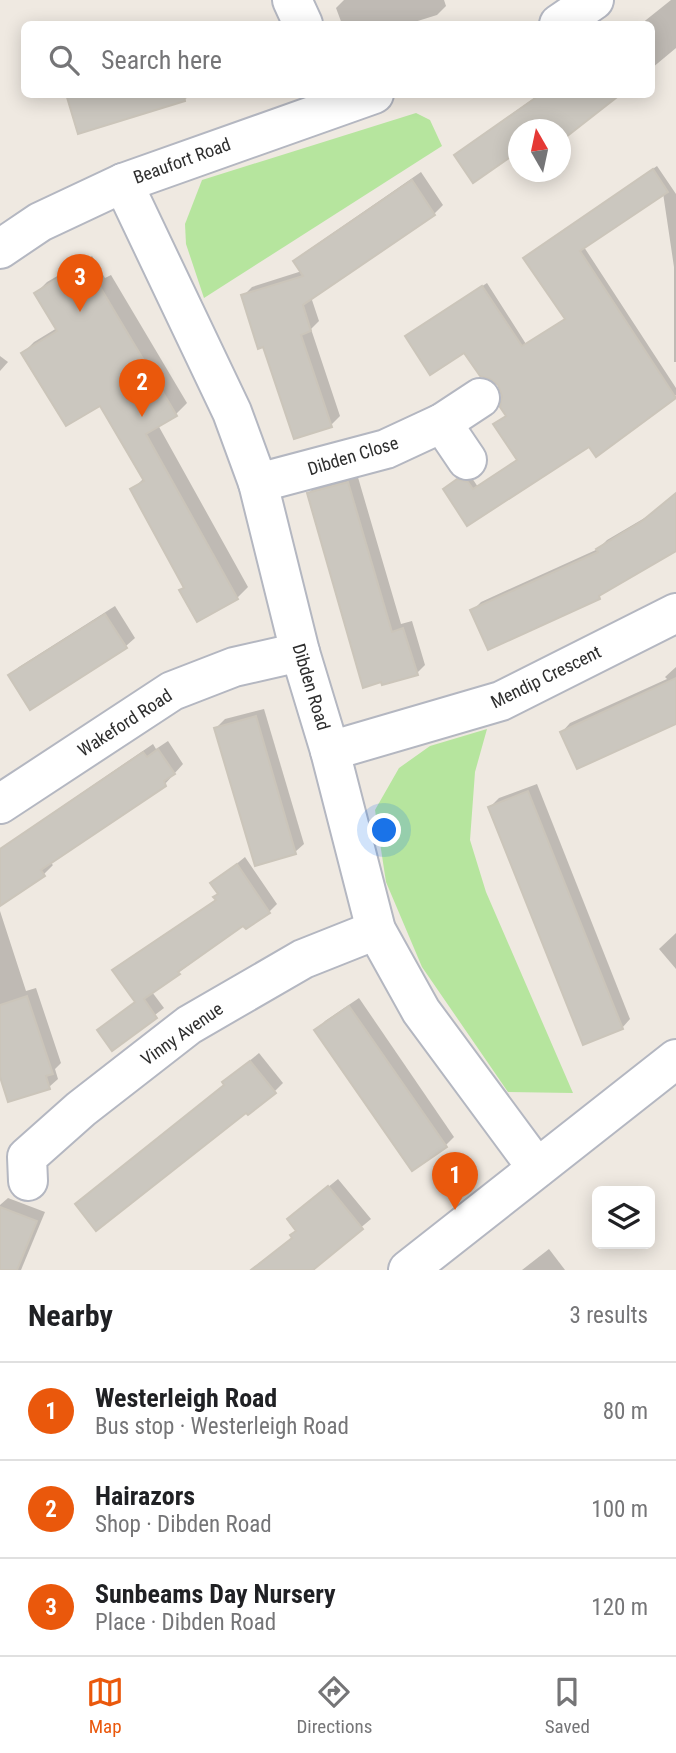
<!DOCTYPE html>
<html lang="en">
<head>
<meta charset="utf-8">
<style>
  body { margin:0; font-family:"Roboto Condensed",sans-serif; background:#f6f6f6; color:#202124 }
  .controls { position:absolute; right:21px; bottom:21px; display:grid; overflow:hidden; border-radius:10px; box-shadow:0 4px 18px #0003 }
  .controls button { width:63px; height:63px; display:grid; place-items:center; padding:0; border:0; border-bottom:2px solid #e0e0e0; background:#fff; color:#202124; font:35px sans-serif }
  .compass { position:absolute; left:508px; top:119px; width:63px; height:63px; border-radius:50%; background:#fff; box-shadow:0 4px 18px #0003; rotate:351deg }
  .you { position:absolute; left:385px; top:831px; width:24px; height:24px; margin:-18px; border:5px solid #fff; border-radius:50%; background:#1a73e8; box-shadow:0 0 0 10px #1a73e833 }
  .badge { display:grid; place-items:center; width:46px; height:46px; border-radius:50%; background:#ea580c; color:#fff; font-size:23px; font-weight:700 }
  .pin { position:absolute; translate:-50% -58px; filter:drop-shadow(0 2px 4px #0008) }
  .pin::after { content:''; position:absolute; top:37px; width:24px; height:21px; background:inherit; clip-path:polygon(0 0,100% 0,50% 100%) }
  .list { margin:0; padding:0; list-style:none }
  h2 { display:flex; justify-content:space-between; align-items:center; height:91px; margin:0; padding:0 28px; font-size:30px }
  h2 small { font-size:23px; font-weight:400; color:#757577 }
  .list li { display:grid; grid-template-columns:46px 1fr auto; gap:21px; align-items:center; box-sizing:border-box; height:98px; padding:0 28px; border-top:2px solid #e0e0e0 }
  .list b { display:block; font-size:26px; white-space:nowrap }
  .list p { margin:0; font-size:23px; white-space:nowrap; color:#757577 }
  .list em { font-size:23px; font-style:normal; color:#757577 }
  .icon { flex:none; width:38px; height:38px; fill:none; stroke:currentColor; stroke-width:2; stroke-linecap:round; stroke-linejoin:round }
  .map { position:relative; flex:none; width:676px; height:1270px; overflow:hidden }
  .search { position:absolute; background:#fff; box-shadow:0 4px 18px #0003; left:21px; right:21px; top:21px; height:77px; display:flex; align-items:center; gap:18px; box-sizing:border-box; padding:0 24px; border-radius:10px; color:#757577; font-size:26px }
  .sheet { height:385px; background:#fff }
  nav { display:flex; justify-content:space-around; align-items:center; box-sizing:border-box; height:98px; border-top:2px solid #e0e0e0; background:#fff; font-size:19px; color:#757577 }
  nav a { display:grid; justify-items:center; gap:4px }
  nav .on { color:#ea580c }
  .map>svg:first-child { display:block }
</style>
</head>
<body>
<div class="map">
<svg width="676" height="1270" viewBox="0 0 676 1270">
  <rect width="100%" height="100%" fill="#efe9e1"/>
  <g fill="#b6e59e">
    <polygon points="416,113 430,120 442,146 204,298 186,244 185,224 202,180"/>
    <polygon points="487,729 475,772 470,840 486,892 573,1093 508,1092 422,967 386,882 375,810 399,768 430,746"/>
  </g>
  <g fill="#0003">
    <polygon points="344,0 444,0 446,6 437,15 408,24 342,24 336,8"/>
    <polygon points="671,0 676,0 676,48 652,68 652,24 641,24"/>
    <polygon points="68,94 200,94 79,132"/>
    <polygon points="540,94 544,94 580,125 560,139 560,130 518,130 456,155 465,147"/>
    <polygon points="657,166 676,194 676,362 674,362 674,267 663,193 584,247 676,388 676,395 596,454 589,445 468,524 449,485 463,476 472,478 478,487 519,460 495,424 507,415 504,397 500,386 465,350 411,333 487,283 526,344 566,318 530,254"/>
    <polygon points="421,172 443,205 434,214 311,297 319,321 311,329 340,416 331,425 264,345 243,296 252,287 302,271 295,261 304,253"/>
    <polygon points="92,256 105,278 111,275 187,403 176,414 158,425 248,587 237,598 181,591 186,586 132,490 143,479 100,404 23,353 34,342 57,328 36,293 47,282"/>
    <polygon points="0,356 8,362 0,371"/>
    <polygon points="357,474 401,624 412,621 425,665 417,673 309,493 317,484"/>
    <polygon points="676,493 676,546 607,590 599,597 472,611 481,602 598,549 607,540 653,513"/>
    <polygon points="115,606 135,638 126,646 31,707 10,675 19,667"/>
    <polygon points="676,667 676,719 562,732 570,723 667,679 665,677"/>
    <polygon points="264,709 304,844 295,852 216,728 225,719"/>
    <polygon points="168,741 183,764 165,784 50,862 53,865 44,874 16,893 0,870 0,849 153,744 156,749"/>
    <polygon points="537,784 630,1019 622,1028 490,807 499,798"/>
    <polygon points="245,857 277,904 269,912 244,924 152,992 164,1008 112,1048 99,1030 136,1001 114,971 122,963 217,899 219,893 213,883"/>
    <polygon points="0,911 26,991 36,988 61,1063 55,1069 58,1079 49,1087 0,1072"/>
    <polygon points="676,933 676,969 659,949"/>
    <polygon points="359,998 454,1137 446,1145 317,1030 325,1021"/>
    <polygon points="259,1053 283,1083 274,1092 247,1110 224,1082"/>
    <polygon points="338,1179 371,1219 313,1268 315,1270 250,1270 294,1237 298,1230 289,1219"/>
    <polygon points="8,1198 45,1212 21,1270 0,1270 0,1205"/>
    <polygon points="549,1249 565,1270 522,1270"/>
  </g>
  <g fill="#cbc7bf" stroke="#cbc5ba" stroke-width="2">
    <polygon points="66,94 184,94 185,101 78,134"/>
    <polygon points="541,94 621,94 561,141 561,130 519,130 519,151 473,183 454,155"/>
    <polygon points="653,169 668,192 580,251 676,398 596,457 589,447 467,526 443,489 457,479 468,482 473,489 517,460 493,424 506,416 500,407 502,396 498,385 490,379 480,376 464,353 430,375 405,336 482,286 522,346 565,319 523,258"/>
    <polygon points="412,180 435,215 303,305 311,331 301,335 332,427 294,439 263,347 258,349 241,295 303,276 293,261"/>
    <polygon points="80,265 94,288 99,285 177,416 146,434 238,599 197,622 179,590 184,588 130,489 144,481 100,406 66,426 21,353 57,331 34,293"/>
    <polygon points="348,482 392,632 403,628 418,675 382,685 381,682 363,688 307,493"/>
    <polygon points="676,493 676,551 599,596 600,599 488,650 470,610 598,552 596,549 642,521"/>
    <polygon points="105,614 127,648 30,710 8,675"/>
    <polygon points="676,678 676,724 577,769 560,732"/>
    <polygon points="256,716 296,854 255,866 214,728"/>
    <polygon points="158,749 175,774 164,781 166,786 41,870 45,876 0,906 0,849 143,752 147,757"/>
    <polygon points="528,791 623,1029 583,1045 488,807"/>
    <polygon points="237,864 270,913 246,929 243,926 178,972 180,974 144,999 157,1018 112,1051 97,1030 135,1002 112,970 216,900 213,897 218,894 210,883"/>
    <polygon points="27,996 53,1074 46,1076 50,1089 8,1102 0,1077 0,1005"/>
    <polygon points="349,1006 447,1147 412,1171 314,1030"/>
    <polygon points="250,1061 276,1093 248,1115 246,1113 96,1231 75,1204 224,1085 222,1082"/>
    <polygon points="328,1186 363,1229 313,1270 251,1270 292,1238 290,1235 296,1231 287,1219"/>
    <polygon points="0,1207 37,1221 17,1270 0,1270"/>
  </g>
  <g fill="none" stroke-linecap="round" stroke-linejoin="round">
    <g stroke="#b4b7c1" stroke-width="42">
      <g id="minor">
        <polyline points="292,0 303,24"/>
        <polyline points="559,24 594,0"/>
        <polyline points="123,183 232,412 258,483 300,652 330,751 376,930 421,1011 537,1168"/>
        <polyline points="0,249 40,222 123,183 374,94"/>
        <polyline points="442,423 467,460"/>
        <polyline points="258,483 386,449 442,423 480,398"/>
        <polyline points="330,751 501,701 676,613"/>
        <polyline points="0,804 172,691 234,667 300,652"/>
        <polyline points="28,1181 27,1157 81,1109 189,1025 303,959 376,930"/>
        <polyline points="408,1270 676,1059"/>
      </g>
    </g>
    <use href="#minor" stroke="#fff" stroke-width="38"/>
  </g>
  <g text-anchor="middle" stroke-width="6" stroke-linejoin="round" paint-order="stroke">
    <g font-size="18" fill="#2e2e2e" stroke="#fff">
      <text transform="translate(182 161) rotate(-20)" y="6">Beaufort Road</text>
      <text transform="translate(353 456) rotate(-17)" y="6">Dibden Close</text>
      <text transform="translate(546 677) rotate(-26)" y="6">Mendip Crescent</text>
      <text transform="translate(311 687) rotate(73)" y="6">Dibden Road</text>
      <text transform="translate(125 723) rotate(-33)" y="6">Wakeford Road</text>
      <text transform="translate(182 1034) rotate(-35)" y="6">Vinny Avenue</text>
    </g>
  </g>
</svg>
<div class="controls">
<button><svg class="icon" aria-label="layers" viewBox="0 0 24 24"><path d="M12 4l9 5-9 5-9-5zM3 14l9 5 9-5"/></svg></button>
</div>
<svg class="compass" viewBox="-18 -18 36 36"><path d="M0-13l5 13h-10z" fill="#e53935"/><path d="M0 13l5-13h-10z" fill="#757577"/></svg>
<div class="you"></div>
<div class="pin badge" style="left:455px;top:1210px">1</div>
<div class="pin badge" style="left:142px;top:417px">2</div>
<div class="pin badge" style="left:80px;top:312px">3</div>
<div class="search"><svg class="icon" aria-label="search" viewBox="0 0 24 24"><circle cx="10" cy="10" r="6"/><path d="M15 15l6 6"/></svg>Search here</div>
</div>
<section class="sheet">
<h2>Nearby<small>3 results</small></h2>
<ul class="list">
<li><span class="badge">1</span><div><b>Westerleigh Road</b><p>Bus stop · Westerleigh Road</p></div><em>80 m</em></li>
<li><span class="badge">2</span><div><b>Hairazors</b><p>Shop · Dibden Road</p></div><em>100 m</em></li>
<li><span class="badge">3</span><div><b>Sunbeams Day Nursery</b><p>Place · Dibden Road</p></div><em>120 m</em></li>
</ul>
</section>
<nav>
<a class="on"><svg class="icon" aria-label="map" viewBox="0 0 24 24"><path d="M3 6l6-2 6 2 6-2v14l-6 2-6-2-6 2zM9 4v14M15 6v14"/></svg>Map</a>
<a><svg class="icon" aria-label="directions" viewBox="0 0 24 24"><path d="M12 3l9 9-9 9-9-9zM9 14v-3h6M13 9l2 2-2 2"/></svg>Directions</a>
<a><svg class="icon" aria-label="saved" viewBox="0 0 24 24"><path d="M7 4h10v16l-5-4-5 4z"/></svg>Saved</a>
</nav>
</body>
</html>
